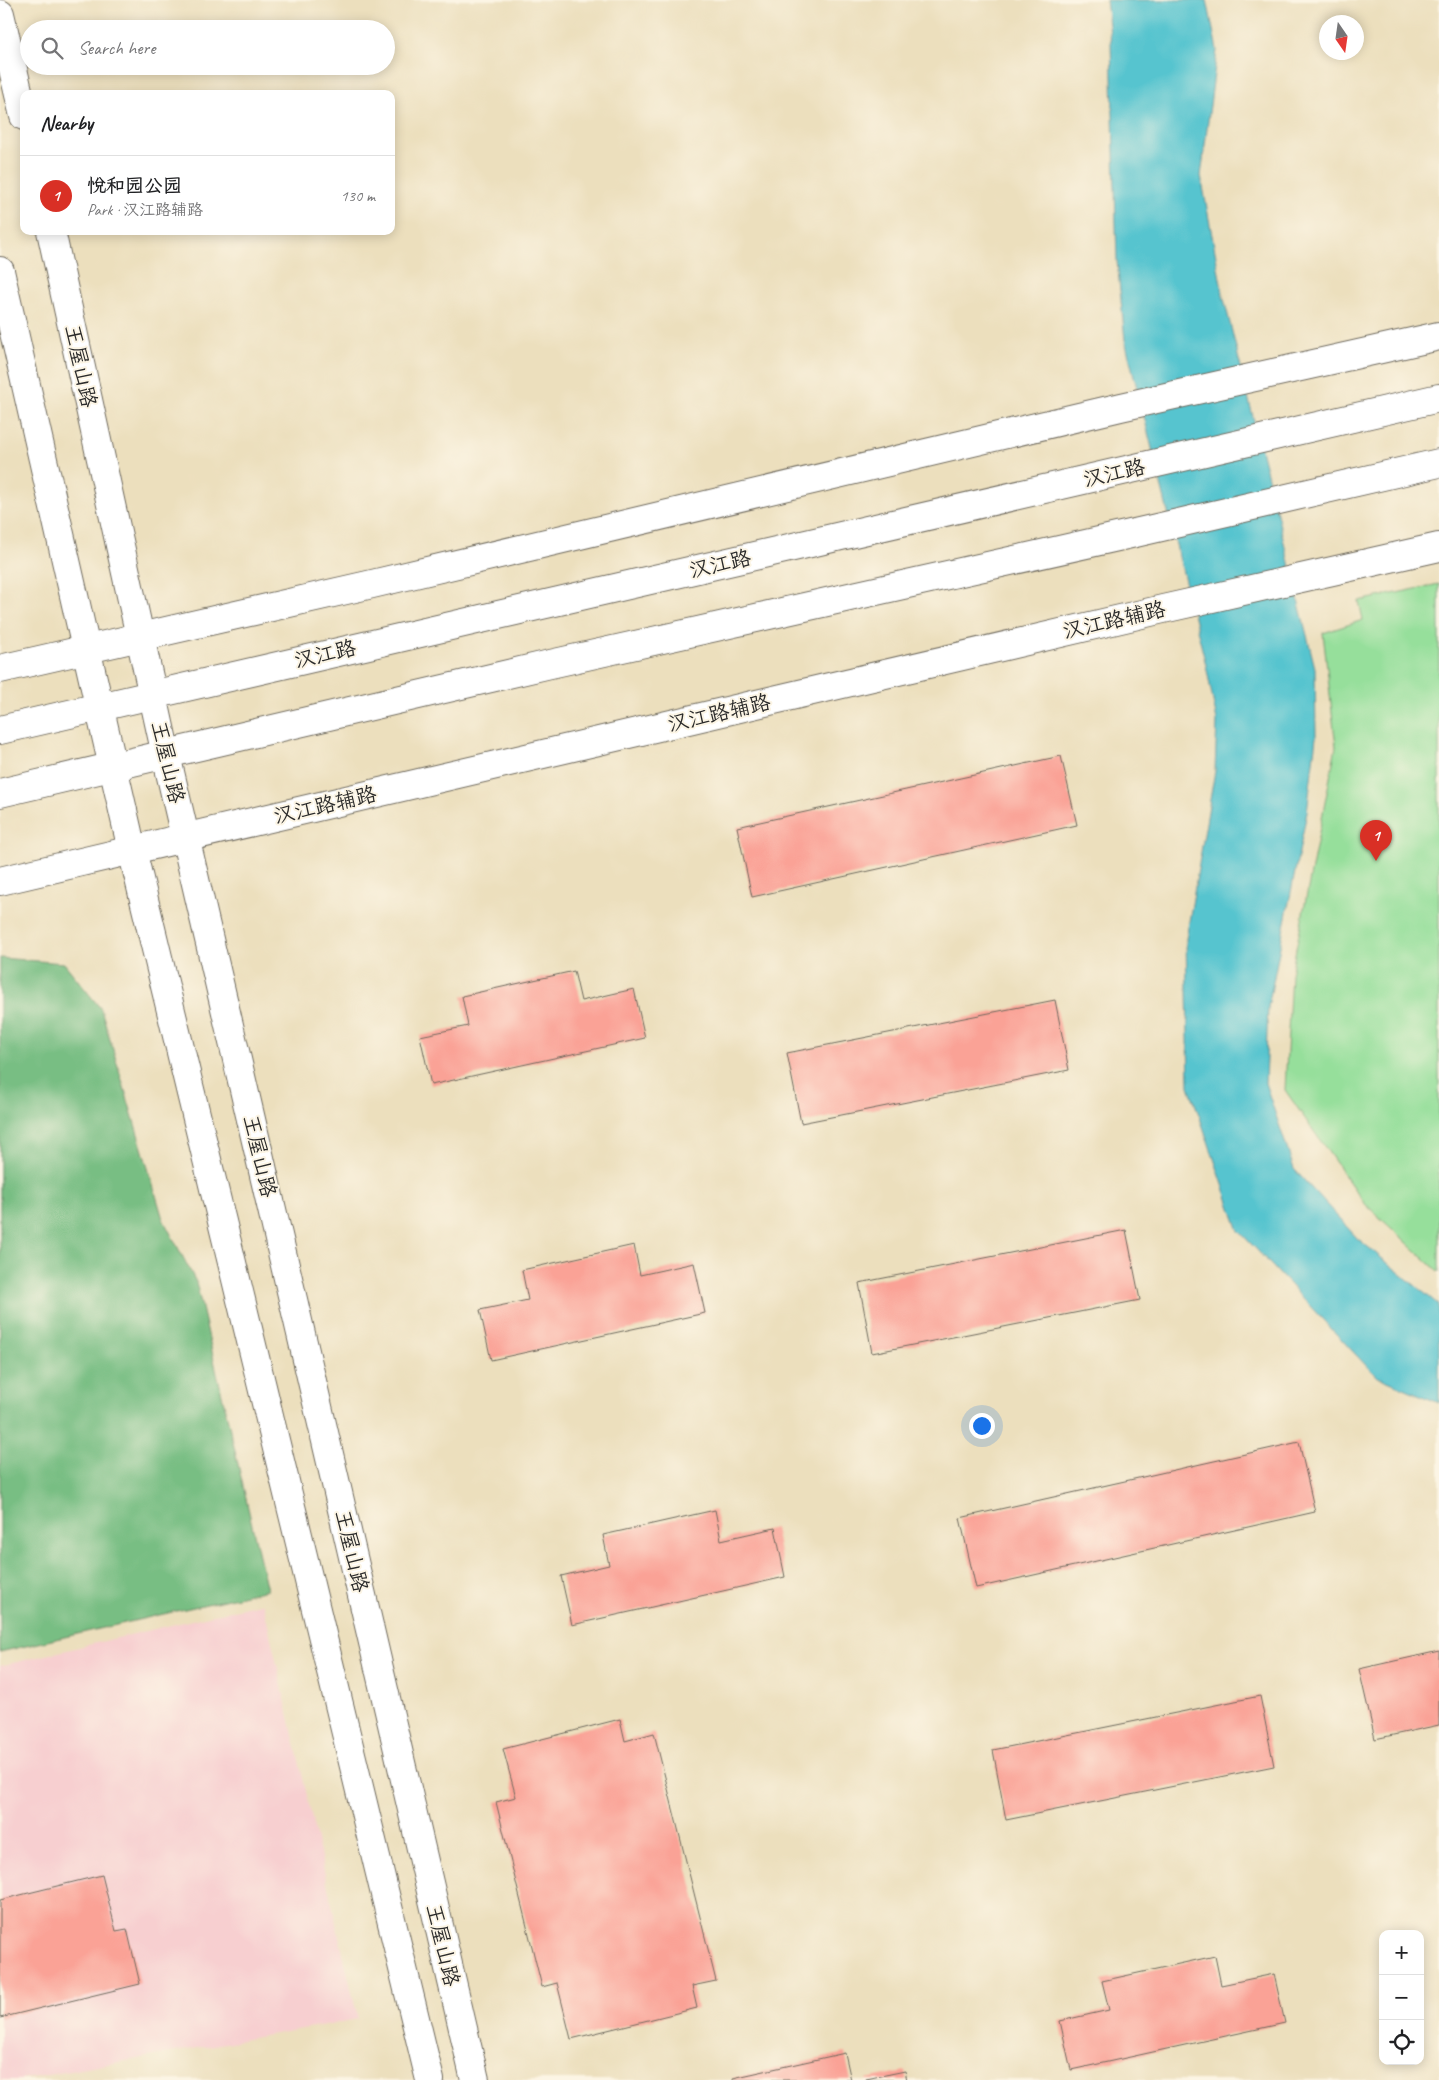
<!DOCTYPE html>
<html lang="en">
<head>
<meta charset="utf-8">
<style>
  body { margin:0; font-family:Caveat,"LXGW WenKai TC",sans-serif; background:#f2f2f2; color:#202124 }
  .controls { position:absolute; right:15px; bottom:15px; display:grid; overflow:hidden; border-radius:10px; box-shadow:0 2px 12px #0003 }
  .controls button { width:45px; height:45px; display:grid; place-items:center; padding:0; border:0; border-bottom:1px solid #e0e0e0; background:#fff; color:#202124; font:25px sans-serif }
  .compass { position:absolute; left:1319px; top:15px; width:45px; height:45px; border-radius:50%; background:#fff; box-shadow:0 2px 12px #0003; rotate:167deg }
  .you { position:absolute; left:981px; top:1425px; width:18px; height:18px; margin:-12px; border:4px solid #fff; border-radius:50%; background:#1a73e8; box-shadow:0 0 0 8px #1a73e833 }
  .badge { display:grid; place-items:center; width:32px; height:32px; border-radius:50%; background:#d93025; color:#fff; font-size:16px; font-weight:700 }
  .pin { position:absolute; translate:-50% -41px; filter:drop-shadow(0 1px 2px #0008) }
  .pin::after { content:''; position:absolute; top:26px; width:18px; height:15px; background:inherit; clip-path:polygon(0 0,100% 0,50% 100%) }
  .list { margin:0; padding:0; list-style:none }
  h2 { display:flex; justify-content:space-between; align-items:center; height:65px; margin:0; padding:0 20px; font-size:21px }
  h2 small { font-size:16px; font-weight:400; color:#757577 }
  .list li { display:grid; grid-template-columns:32px 1fr auto; gap:15px; align-items:center; box-sizing:border-box; height:80px; padding:0 20px; border-top:1px solid #e0e0e0 }
  .list b { display:block; font-size:19px; white-space:nowrap }
  .list p { margin:0; font-size:16px; white-space:nowrap; color:#757577 }
  .list em { font-size:16px; font-style:normal; color:#757577 }
  .icon { flex:none; width:28px; height:28px; fill:none; stroke:currentColor; stroke-width:2; stroke-linecap:round; stroke-linejoin:round }
  .map { position:relative; flex:none; width:1439px; height:2080px; overflow:hidden }
  .search { position:absolute; background:#fff; box-shadow:0 2px 12px #0003; left:20px; top:20px; width:375px; height:55px; display:flex; align-items:center; gap:12px; box-sizing:border-box; padding:0 18px; border-radius:28px; color:#757577; font-size:19px }
  .panel { position:absolute; background:#fff; box-shadow:0 2px 12px #0003; left:20px; top:90px; width:375px; height:145px; border-radius:10px }
  .map>svg:first-child { display:block }
</style>
</head>
<body>
<div class="map">
<svg width="1439" height="2080" viewBox="0 0 1439 2080">
  <rect width="100%" height="100%" fill="#fcf5e5"/>
  <filter id="ink" filterUnits="userSpaceOnUse"><feTurbulence type="fractalNoise" baseFrequency=".02" numOctaves="2"/><feDisplacementMap in="SourceGraphic" scale="10" xChannelSelector="R" yChannelSelector="G"/><feConvolveMatrix kernelMatrix="1 2 1 2 8 2 1 2 1" color-interpolation-filters="sRGB"/></filter>
  <filter id="wash" filterUnits="userSpaceOnUse"><feTurbulence type="fractalNoise" baseFrequency=".0096" numOctaves="4" result="noise"/><feDisplacementMap in="SourceGraphic" scale="20" xChannelSelector="R" yChannelSelector="G"/><feGaussianBlur stdDeviation="1.12" result="paint"/><feColorMatrix in="noise" values="0 0 0 0 0 0 0 0 0 0 0 0 0 0 0 0 0 1.4 0 .05"/><feComposite in="paint" operator="in"/></filter>
  <g filter="url(#wash)">
    <rect width="100%" height="100%" fill="#ecdfbd"/>
    <polygon fill="#f7cfd0" points="263,1603 358,2019 20,2080 0,2080 0,1666"/>
    <polygon fill="#96df9b" stroke="#608563" points="1439,584 1439,1272 1364,1203 1285,1090 1291,974 1336,747 1323,633 1363,620 1359,601"/>
    <polygon fill="#78be83" stroke="#527457" points="0,958 64,963 101,1009 163,1219 196,1282 267,1590 0,1652"/>
    <polygon fill="#57c4cf" stroke="#41787d" points="1106,0 1207,0 1217,50 1201,176 1223,295 1315,668 1316,737 1307,812 1268,1007 1265,1083 1294,1169 1357,1238 1439,1305 1439,1403 1376,1376 1239,1231 1189,1086 1186,939 1215,771 1217,721 1206,665 1125,340 1117,261 1111,42"/>
    <g id="blocks">
      <g fill="#faa296">
        <polygon points="1061,756 1077,825 752,897 737,827"/>
        <polygon points="574,971 581,1001 634,989 645,1038 431,1085 420,1036 468,1026 462,996"/>
        <polygon points="1055,1000 1069,1070 801,1123 787,1053"/>
        <polygon points="1126,1230 1140,1300 872,1353 859,1283"/>
        <polygon points="634,1245 640,1275 694,1263 705,1313 491,1360 480,1310 528,1300 522,1270"/>
        <polygon points="1299,1442 1315,1512 976,1588 960,1518"/>
        <polygon points="715,1510 721,1540 775,1528 785,1577 572,1625 561,1576 609,1565 603,1535"/>
        <polygon points="1439,1651 1439,1725 1375,1739 1359,1669"/>
        <polygon points="1260,1696 1274,1766 1006,1820 993,1750"/>
        <polygon points="620,1719 625,1741 654,1733 716,1981 692,1986 697,2008 571,2039 557,1983 542,1987 496,1802 516,1797 503,1749"/>
        <polygon points="102,1875 116,1931 127,1929 140,1984 0,2018 0,1900"/>
        <polygon points="1215,1956 1221,1985 1274,1974 1285,2023 1071,2070 1060,2021 1109,2010 1102,1981"/>
        <polygon points="845,2053 851,2080 733,2080 733,2078"/>
        <polygon points="905,2071 907,2080 866,2080 866,2079"/>
      </g>
    </g>
  </g>
  <g filter="url(#ink)">
    <use href="#blocks" fill-opacity="0" stroke="#6f6a5e" stroke-width="1"/>
    <g fill="none" stroke-linecap="round" stroke-linejoin="round">
      <g stroke="#6f6a5e" stroke-width="30">
        <g id="minor">
          <polyline points="0,14 24,116"/>
          <polyline points="51,231 166,755 475,2080"/>
          <polyline points="0,271 132,850 430,2080"/>
          <polyline points="0,669 368,585 1121,407 1439,336"/>
          <polyline points="0,730 1439,398"/>
          <polyline points="0,793 546,665 1135,533 1439,463"/>
          <polyline points="0,881 1163,609 1439,547"/>
        </g>
      </g>
      <use href="#minor" stroke="#fff" stroke-width="28"/>
    </g>
  </g>
  <g text-anchor="middle" stroke-width="4" stroke-linejoin="round" paint-order="stroke">
    <g font-size="21" fill="#2b2b2b" stroke="#fcf5e5">
      <text transform="translate(81 366) rotate(78)" y="7">王屋山路</text>
      <text transform="translate(1114 473) rotate(-13)" y="7">汉江路</text>
      <text transform="translate(720 564) rotate(-13)" y="7">汉江路</text>
      <text transform="translate(1114 620) rotate(-13)" y="7">汉江路辅路</text>
      <text transform="translate(325 654) rotate(-13)" y="7">汉江路</text>
      <text transform="translate(719 713) rotate(-13)" y="7">汉江路辅路</text>
      <text transform="translate(168 762) rotate(77)" y="7">王屋山路</text>
      <text transform="translate(325 805) rotate(-13)" y="7">汉江路辅路</text>
      <text transform="translate(260 1156) rotate(77)" y="7">王屋山路</text>
      <text transform="translate(352 1551) rotate(77)" y="7">王屋山路</text>
      <text transform="translate(443 1945) rotate(77)" y="7">王屋山路</text>
    </g>
  </g>
</svg>
<div class="controls">
<button>+</button>
<button>−</button>
<button><svg class="icon" aria-label="locate" viewBox="0 0 24 24"><circle cx="12" cy="12" r="6"/><path d="M12 2v4M12 18v4M2 12h4M18 12h4"/></svg></button>
</div>
<svg class="compass" viewBox="-18 -18 36 36"><path d="M0-13l5 13h-10z" fill="#e53935"/><path d="M0 13l5-13h-10z" fill="#757577"/></svg>
<div class="you"></div>
<div class="pin badge" style="left:1376px;top:861px">1</div>
<div class="search"><svg class="icon" aria-label="search" viewBox="0 0 24 24"><circle cx="10" cy="10" r="6"/><path d="M15 15l6 6"/></svg>Search here</div>
<section class="panel">
<h2>Nearby<small></small></h2>
<ul class="list">
<li><span class="badge">1</span><div><b>悦和园公园</b><p>Park · 汉江路辅路</p></div><em>130 m</em></li>
</ul>
</section>
</div>
</body>
</html>
